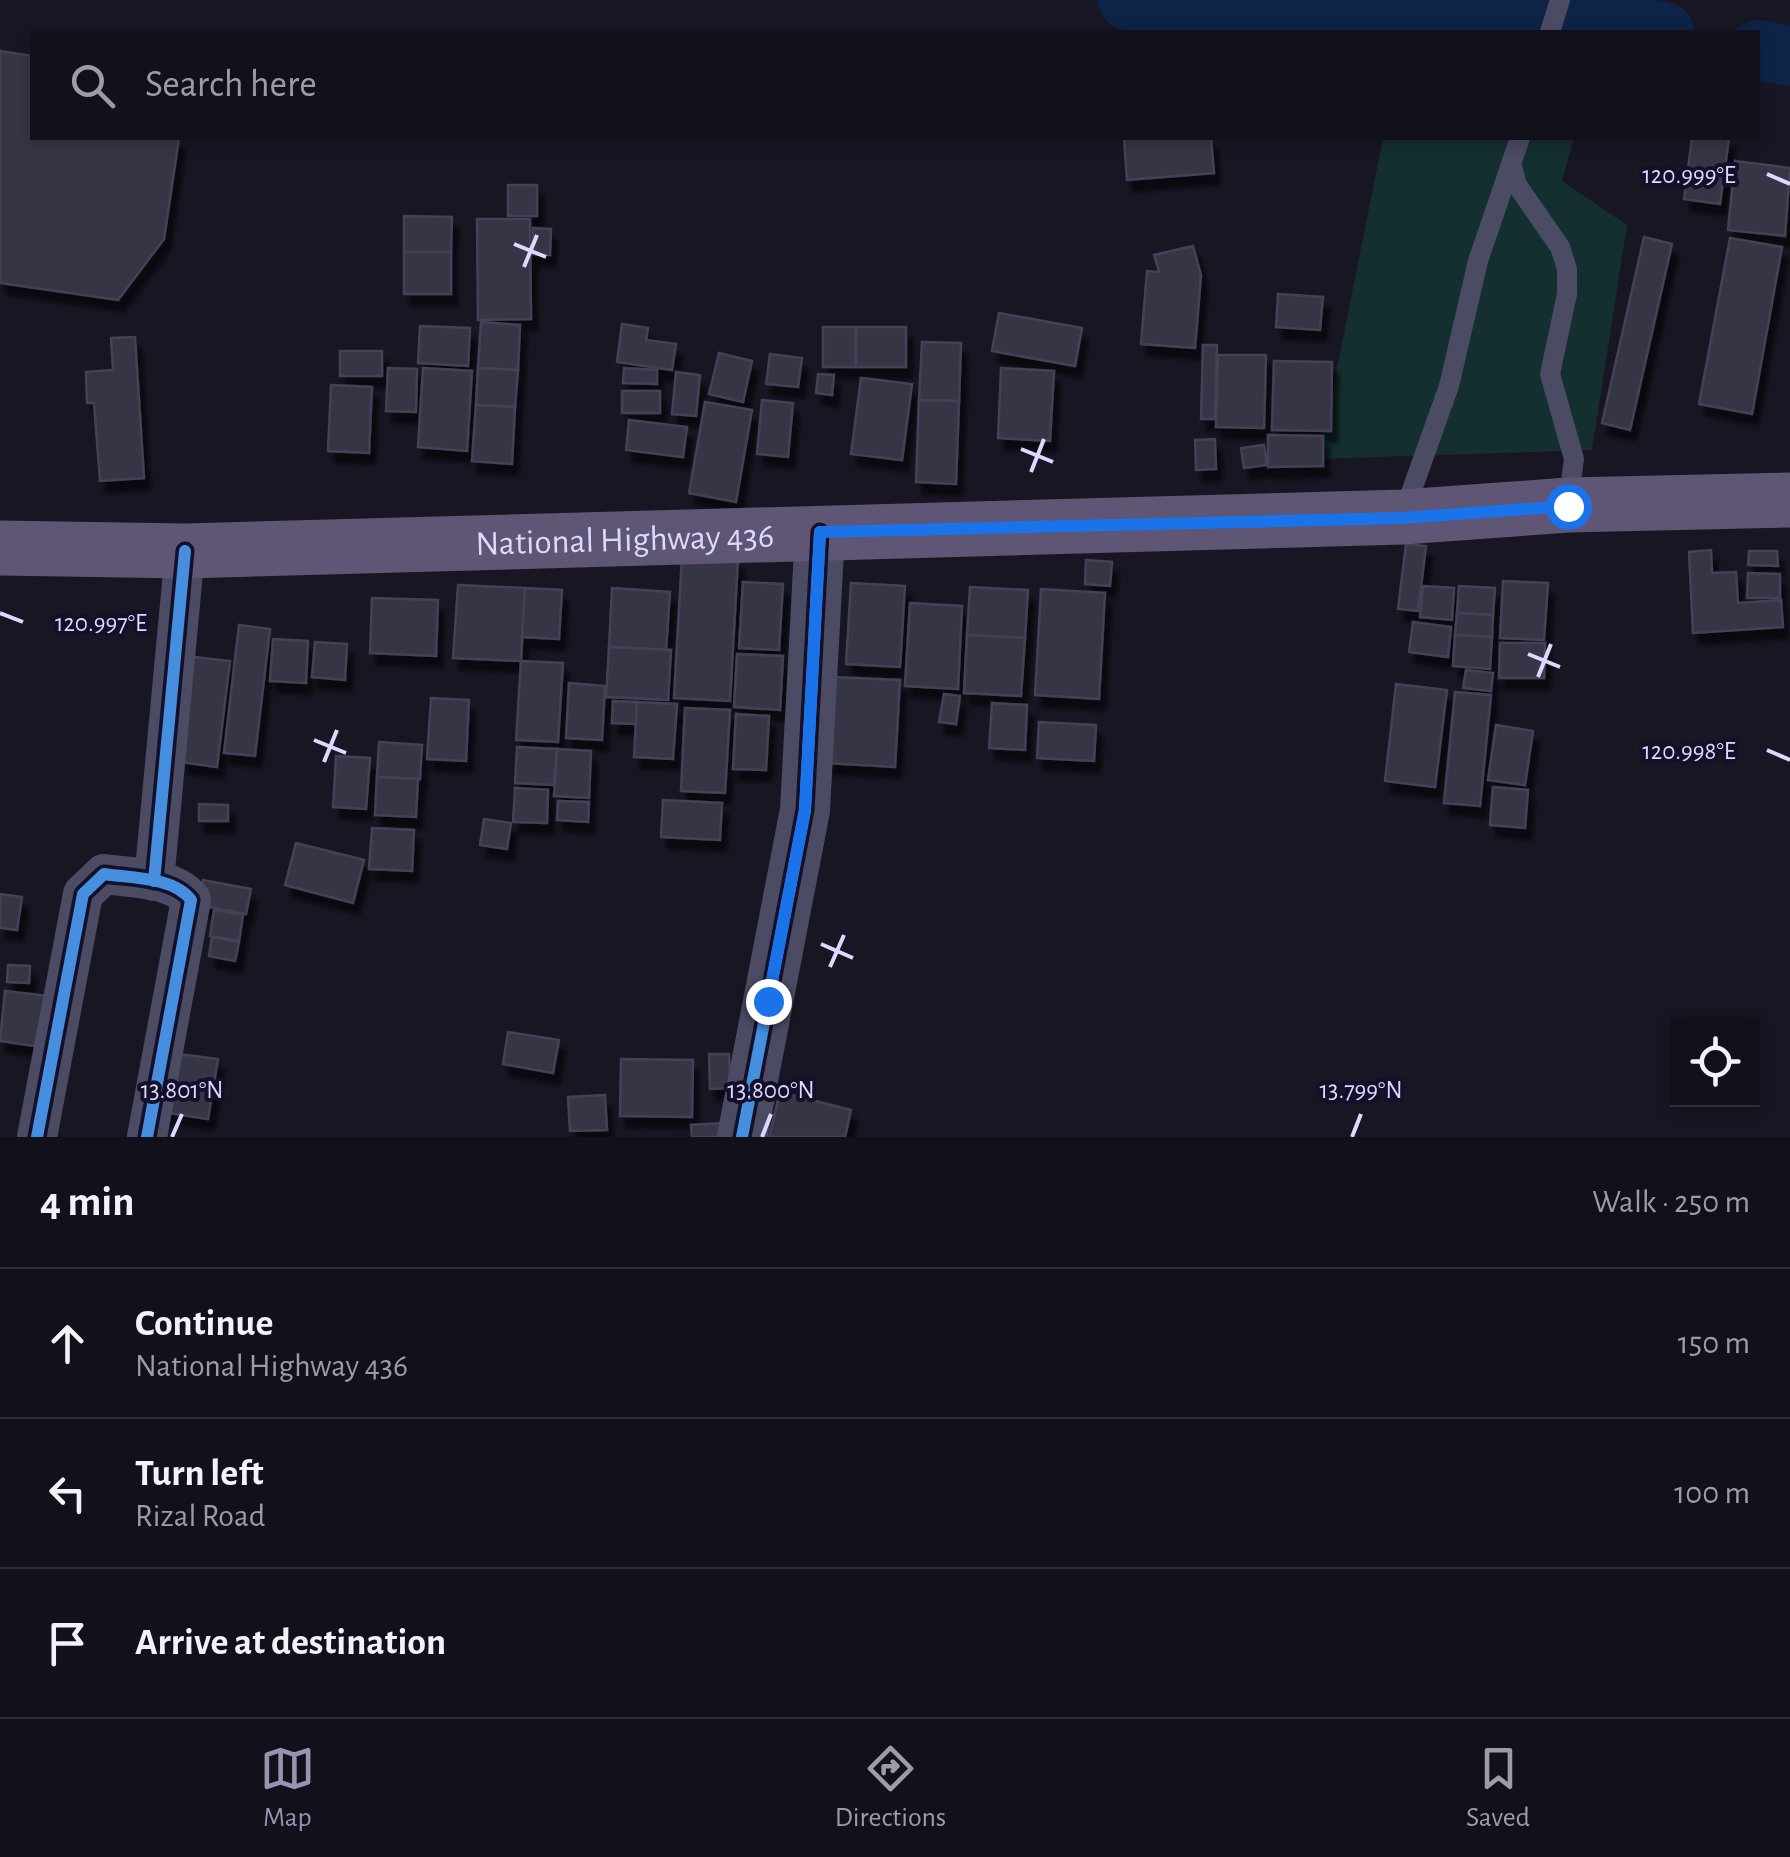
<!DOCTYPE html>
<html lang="en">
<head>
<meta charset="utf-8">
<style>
  body { margin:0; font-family:"Alegreya Sans",sans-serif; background:#1b1923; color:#f1f3f6 }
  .controls { position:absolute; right:30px; bottom:30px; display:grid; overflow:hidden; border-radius:0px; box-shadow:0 5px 15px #0003 }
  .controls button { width:90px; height:90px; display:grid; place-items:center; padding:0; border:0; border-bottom:2px solid #313039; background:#12101a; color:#f1f3f6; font:50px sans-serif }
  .stop { position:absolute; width:30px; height:30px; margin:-22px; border:8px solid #1a73e8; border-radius:50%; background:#fff }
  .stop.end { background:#1a73e8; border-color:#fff; box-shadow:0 2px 10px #0008 }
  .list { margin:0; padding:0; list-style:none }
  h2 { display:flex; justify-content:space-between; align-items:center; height:130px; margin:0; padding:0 40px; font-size:42px }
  h2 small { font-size:32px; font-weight:400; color:#9c9da2 }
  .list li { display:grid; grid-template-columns:65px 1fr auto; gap:30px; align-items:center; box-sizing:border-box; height:150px; padding:0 40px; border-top:2px solid #313039 }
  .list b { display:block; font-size:38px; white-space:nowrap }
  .list p { margin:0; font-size:32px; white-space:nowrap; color:#9c9da2 }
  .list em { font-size:32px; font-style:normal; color:#9c9da2 }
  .icon { flex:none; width:55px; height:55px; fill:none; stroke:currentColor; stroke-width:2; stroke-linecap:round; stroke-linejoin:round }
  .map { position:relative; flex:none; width:1790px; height:1137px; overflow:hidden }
  .search { position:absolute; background:#12101a; box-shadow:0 5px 15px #0003; left:30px; right:30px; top:30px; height:110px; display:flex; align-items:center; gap:25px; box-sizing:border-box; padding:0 35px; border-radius:0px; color:#9c9da2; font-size:38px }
  .sheet { height:580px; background:#12101a }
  nav { display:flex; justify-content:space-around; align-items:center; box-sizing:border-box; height:140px; border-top:2px solid #313039; background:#12101a; font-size:28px; color:#9c9da2 }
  nav a { display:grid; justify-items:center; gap:5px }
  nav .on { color:#9794b2 }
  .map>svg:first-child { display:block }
</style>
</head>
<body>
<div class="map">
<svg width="1790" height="1137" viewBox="0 0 1790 1137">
  <defs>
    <filter id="shadow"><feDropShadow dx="6" dy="11" stdDeviation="2.5" flood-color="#0009"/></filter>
  </defs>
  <rect width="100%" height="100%" fill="#181623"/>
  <g fill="#142f30">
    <polygon points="1528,0 1588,0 1575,32 1523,32"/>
    <polygon points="1383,138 1574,138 1562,181 1627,225 1592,450 1319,459"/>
  </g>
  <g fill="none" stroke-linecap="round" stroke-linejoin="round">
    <g stroke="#0d2448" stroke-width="60">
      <polyline points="1128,0 1220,31 1521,5 1664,32"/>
      <polyline points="1758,50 1790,56"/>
    </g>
  </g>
  <g fill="#363445" stroke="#454157" stroke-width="2.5" filter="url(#shadow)">
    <polygon points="0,51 32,56 32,138 179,138 164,239 118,300 0,283"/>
    <polygon points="1124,138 1211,138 1214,173 1127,180"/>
    <polygon points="1692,138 1729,138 1720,204 1684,199"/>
    <polygon points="1735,161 1790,168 1785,236 1728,230"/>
    <rect x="508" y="185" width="29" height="31"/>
    <polygon points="404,216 452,217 451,252 404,252"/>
    <polygon points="477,219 530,219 531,319 478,320"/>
    <polygon points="533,228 551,229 550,255 533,254"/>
    <polygon points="1644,237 1672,244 1630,430 1602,423"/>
    <polygon points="1730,238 1782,247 1752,414 1699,404"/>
    <polygon points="1193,246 1201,275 1195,348 1141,344 1147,271 1159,272 1154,255"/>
    <rect x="404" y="252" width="47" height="42"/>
    <polygon points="1278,294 1323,297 1320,330 1276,327"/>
    <polygon points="999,313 1082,328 1075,366 992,351"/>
    <polygon points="481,322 520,325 518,370 478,368"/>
    <polygon points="622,324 648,328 646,340 676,344 672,370 617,362"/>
    <polygon points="420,326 470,328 468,366 418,363"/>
    <rect x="823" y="327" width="33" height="40"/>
    <rect x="856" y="327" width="50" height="40"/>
    <polygon points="135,337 144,478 100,481 94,403 87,403 86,372 113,370 111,338"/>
    <polygon points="922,342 961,343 959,401 919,400"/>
    <polygon points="1203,345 1217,345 1215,419 1201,419"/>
    <rect x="340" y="351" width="42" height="25"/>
    <polygon points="719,353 752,361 743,402 709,394"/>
    <polygon points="770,354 802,358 798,387 766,384"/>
    <polygon points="1218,355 1266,355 1264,428 1216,427"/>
    <polygon points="1274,361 1332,362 1331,431 1272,430"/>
    <polygon points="388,368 417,369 416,412 386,411"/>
    <polygon points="423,368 472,371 467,451 418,447"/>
    <polygon points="478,368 518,370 515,407 476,405"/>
    <polygon points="624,368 657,370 657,384 623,383"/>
    <polygon points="1001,368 1054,371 1050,441 998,438"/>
    <polygon points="676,372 700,375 696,416 672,414"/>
    <polygon points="818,374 834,375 832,395 816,393"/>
    <polygon points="861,378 912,384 902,460 851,454"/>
    <polygon points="331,385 372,387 369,453 328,451"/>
    <rect x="622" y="391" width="38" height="22"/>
    <polygon points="762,400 793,403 788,457 757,454"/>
    <polygon points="919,400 959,401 956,484 916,482"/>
    <polygon points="705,402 752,410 736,502 689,493"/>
    <polygon points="476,405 515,407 512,464 472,461"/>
    <polygon points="629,420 687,427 683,457 626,450"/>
    <polygon points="1268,435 1323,436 1323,466 1268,467"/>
    <polygon points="1215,439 1216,469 1196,470 1195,440"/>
    <polygon points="1264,445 1267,465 1244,468 1241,448"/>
    <polygon points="1406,544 1426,546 1418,611 1398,609"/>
    <polygon points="1711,550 1712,573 1736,572 1738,603 1781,600 1783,627 1693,633 1689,552"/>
    <polygon points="1749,551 1777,551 1778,566 1748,565"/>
    <polygon points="682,556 738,559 730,701 674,698"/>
    <polygon points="1086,560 1112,562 1110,586 1085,584"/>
    <polygon points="1748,573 1780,574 1780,598 1747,598"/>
    <polygon points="1503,581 1548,583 1544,640 1500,638"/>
    <polygon points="743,582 783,584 779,650 739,648"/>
    <polygon points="851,583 905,586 900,667 846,664"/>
    <polygon points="458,585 525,588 521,661 453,658"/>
    <polygon points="1423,586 1454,588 1452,620 1420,617"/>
    <polygon points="1459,586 1495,588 1493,615 1457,613"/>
    <polygon points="970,587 1028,590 1025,638 967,635"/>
    <polygon points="525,588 562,590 559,639 522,637"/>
    <polygon points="612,588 670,592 666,650 609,647"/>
    <polygon points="1041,589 1105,593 1099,699 1035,695"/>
    <polygon points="372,598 438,600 436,656 370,653"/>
    <polygon points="910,603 962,606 958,689 905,686"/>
    <polygon points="1457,613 1493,615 1492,637 1455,635"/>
    <polygon points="1413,622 1451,627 1448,657 1409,652"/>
    <polygon points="239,625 270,629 255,756 224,753"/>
    <polygon points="967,635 1025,638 1021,696 964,693"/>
    <polygon points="1455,635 1492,637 1490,669 1453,666"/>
    <polygon points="273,639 308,641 306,683 270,681"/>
    <polygon points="315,642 347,644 345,680 312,677"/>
    <polygon points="1500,643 1545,643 1544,678 1499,678"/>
    <polygon points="609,647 671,650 668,700 606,697"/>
    <polygon points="737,654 783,656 780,710 734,707"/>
    <polygon points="194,657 230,661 217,767 181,762"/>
    <polygon points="521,661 563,663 558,742 516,740"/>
    <polygon points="1466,670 1493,673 1491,691 1463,688"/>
    <polygon points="832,677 900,680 895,767 827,763"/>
    <polygon points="569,683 605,686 602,740 566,738"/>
    <polygon points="1396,684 1447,690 1435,787 1385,781"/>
    <polygon points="1455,692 1491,695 1480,806 1444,803"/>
    <polygon points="944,694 960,696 956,724 939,722"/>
    <polygon points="431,698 469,700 466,761 427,759"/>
    <polygon points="613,701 637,702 636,724 612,723"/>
    <polygon points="637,702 677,704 673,759 634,757"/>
    <polygon points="992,703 1027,705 1025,750 989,748"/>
    <polygon points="685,708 730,710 725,793 681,791"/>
    <polygon points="736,714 769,716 766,770 733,769"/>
    <polygon points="1039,722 1096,725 1094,761 1037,758"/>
    <polygon points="1496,725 1533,731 1525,785 1488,780"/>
    <polygon points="379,742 422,745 420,779 377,777"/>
    <polygon points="517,747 557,749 554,785 515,783"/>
    <polygon points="557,749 591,751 589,798 554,796"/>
    <polygon points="336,756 370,758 366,809 333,807"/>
    <polygon points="377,777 418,779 416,817 375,815"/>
    <polygon points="1493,787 1528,790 1525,828 1490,825"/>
    <polygon points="515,788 548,790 547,823 513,822"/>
    <polygon points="663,800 722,803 720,840 661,837"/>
    <polygon points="558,801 589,802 588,822 557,820"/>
    <polygon points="199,804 228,805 228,821 199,821"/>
    <polygon points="484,819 511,823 507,849 480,845"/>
    <polygon points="372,828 414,830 412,871 369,869"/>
    <polygon points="296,843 364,860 353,903 285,885"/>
    <polygon points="203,880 251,889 246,914 199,905"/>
    <polygon points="0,894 22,897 17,930 0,928"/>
    <polygon points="214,910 243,915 239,941 210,936"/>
    <polygon points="212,937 239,942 235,961 209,956"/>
    <polygon points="8,965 30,966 29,983 7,982"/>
    <polygon points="5,991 48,996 42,1047 0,1041"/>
    <polygon points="508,1032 559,1040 553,1073 503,1064"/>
    <polygon points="171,1053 218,1059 208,1119 162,1112"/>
    <polygon points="709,1054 729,1054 730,1088 710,1089"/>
    <polygon points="621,1059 693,1060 692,1117 620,1116"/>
    <polygon points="780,1092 851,1110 845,1137 769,1137"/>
    <polygon points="605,1095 607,1130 570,1131 568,1097"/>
    <polygon points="723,1123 724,1137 692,1137 691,1125"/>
  </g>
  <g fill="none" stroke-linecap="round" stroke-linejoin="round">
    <g stroke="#4b4b64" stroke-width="20">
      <polyline points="1550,32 1560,0"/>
      <polyline points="1512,167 1517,185 1560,247 1567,269 1567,294 1550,374 1574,459 1568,504"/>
      <polyline points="1404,512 1449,386 1478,261 1520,138"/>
    </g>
    <g stroke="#4b4b64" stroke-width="40">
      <polyline points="154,881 185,551"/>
      <path d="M37,1137L83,894L104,874C131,878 174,877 191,900L147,1137"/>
    </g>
    <polyline stroke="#4b4b64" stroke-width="50" points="742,1137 805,810 820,532"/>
    <path stroke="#5f5575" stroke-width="55" id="s1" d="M0,548L185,551L1403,517L1568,505L1790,500"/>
    <g stroke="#141029" stroke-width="19">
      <g id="cycleway">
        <polyline points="154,881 185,551"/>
        <path d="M37,1137L83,894L104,874C131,878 174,877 191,900L147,1137"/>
        <polyline points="742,1137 805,810 820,532"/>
      </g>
    </g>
    <use href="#cycleway" stroke="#468fdf" stroke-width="12"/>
  </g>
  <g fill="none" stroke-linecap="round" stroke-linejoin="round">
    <polyline stroke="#1a73e8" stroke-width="12" points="768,1001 805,810 820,532 1402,518 1568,506"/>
  </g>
  <path fill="none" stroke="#dcd8ff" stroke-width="4" d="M1767,174L1790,184M514,244L546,257M524,267L537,235M1021,449L1053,462M1031,472L1044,439M0,613L23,622M1528,654L1560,667M1538,677L1551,644M314,740L346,753M1767,750L1790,760M324,762L337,730M821,944L853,958M830,967L844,935M172,1137L182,1114M762,1137L771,1114M1352,1137L1361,1114"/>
  <g text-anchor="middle" stroke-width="8" stroke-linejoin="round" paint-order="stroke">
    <g font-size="35" fill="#dcd8ff" stroke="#141029">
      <text dy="12" stroke="none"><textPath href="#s1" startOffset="625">National Highway 436</textPath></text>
    </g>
  </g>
  <g font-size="25" text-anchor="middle" fill="#dcd8ff" stroke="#141029" stroke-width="8" stroke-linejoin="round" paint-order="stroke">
    <text x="1689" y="183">120.999°E</text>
    <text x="101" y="631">120.997°E</text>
    <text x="1689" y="759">120.998°E</text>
    <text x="182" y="1098">13.801°N</text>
    <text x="771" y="1098">13.800°N</text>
    <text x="1361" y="1098">13.799°N</text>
  </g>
</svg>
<div class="controls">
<button><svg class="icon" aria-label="locate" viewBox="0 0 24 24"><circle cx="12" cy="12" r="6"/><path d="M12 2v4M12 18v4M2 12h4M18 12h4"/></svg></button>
</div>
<div class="stop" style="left:1568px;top:506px"></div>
<div class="stop end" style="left:768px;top:1001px"></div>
<div class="search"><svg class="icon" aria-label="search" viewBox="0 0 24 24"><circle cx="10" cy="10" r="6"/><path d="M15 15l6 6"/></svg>Search here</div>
</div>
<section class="sheet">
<h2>4 min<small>Walk · 250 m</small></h2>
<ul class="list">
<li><svg class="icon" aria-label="ahead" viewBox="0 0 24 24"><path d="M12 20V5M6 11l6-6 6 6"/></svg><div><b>Continue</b><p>National Highway 436</p></div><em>150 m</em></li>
<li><svg class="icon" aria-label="left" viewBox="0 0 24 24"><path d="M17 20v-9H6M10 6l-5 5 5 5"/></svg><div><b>Turn left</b><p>Rizal Road</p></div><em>100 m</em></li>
<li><svg class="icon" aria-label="arrive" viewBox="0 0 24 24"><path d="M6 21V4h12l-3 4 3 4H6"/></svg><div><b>Arrive at destination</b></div></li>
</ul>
</section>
<nav>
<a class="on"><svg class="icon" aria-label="map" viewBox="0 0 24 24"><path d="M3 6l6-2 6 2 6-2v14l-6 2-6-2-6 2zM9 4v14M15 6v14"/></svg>Map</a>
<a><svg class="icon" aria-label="directions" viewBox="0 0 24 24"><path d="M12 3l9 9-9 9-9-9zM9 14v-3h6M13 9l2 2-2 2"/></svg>Directions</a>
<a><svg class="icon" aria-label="saved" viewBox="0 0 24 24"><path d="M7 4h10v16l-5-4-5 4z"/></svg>Saved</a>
</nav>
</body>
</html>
